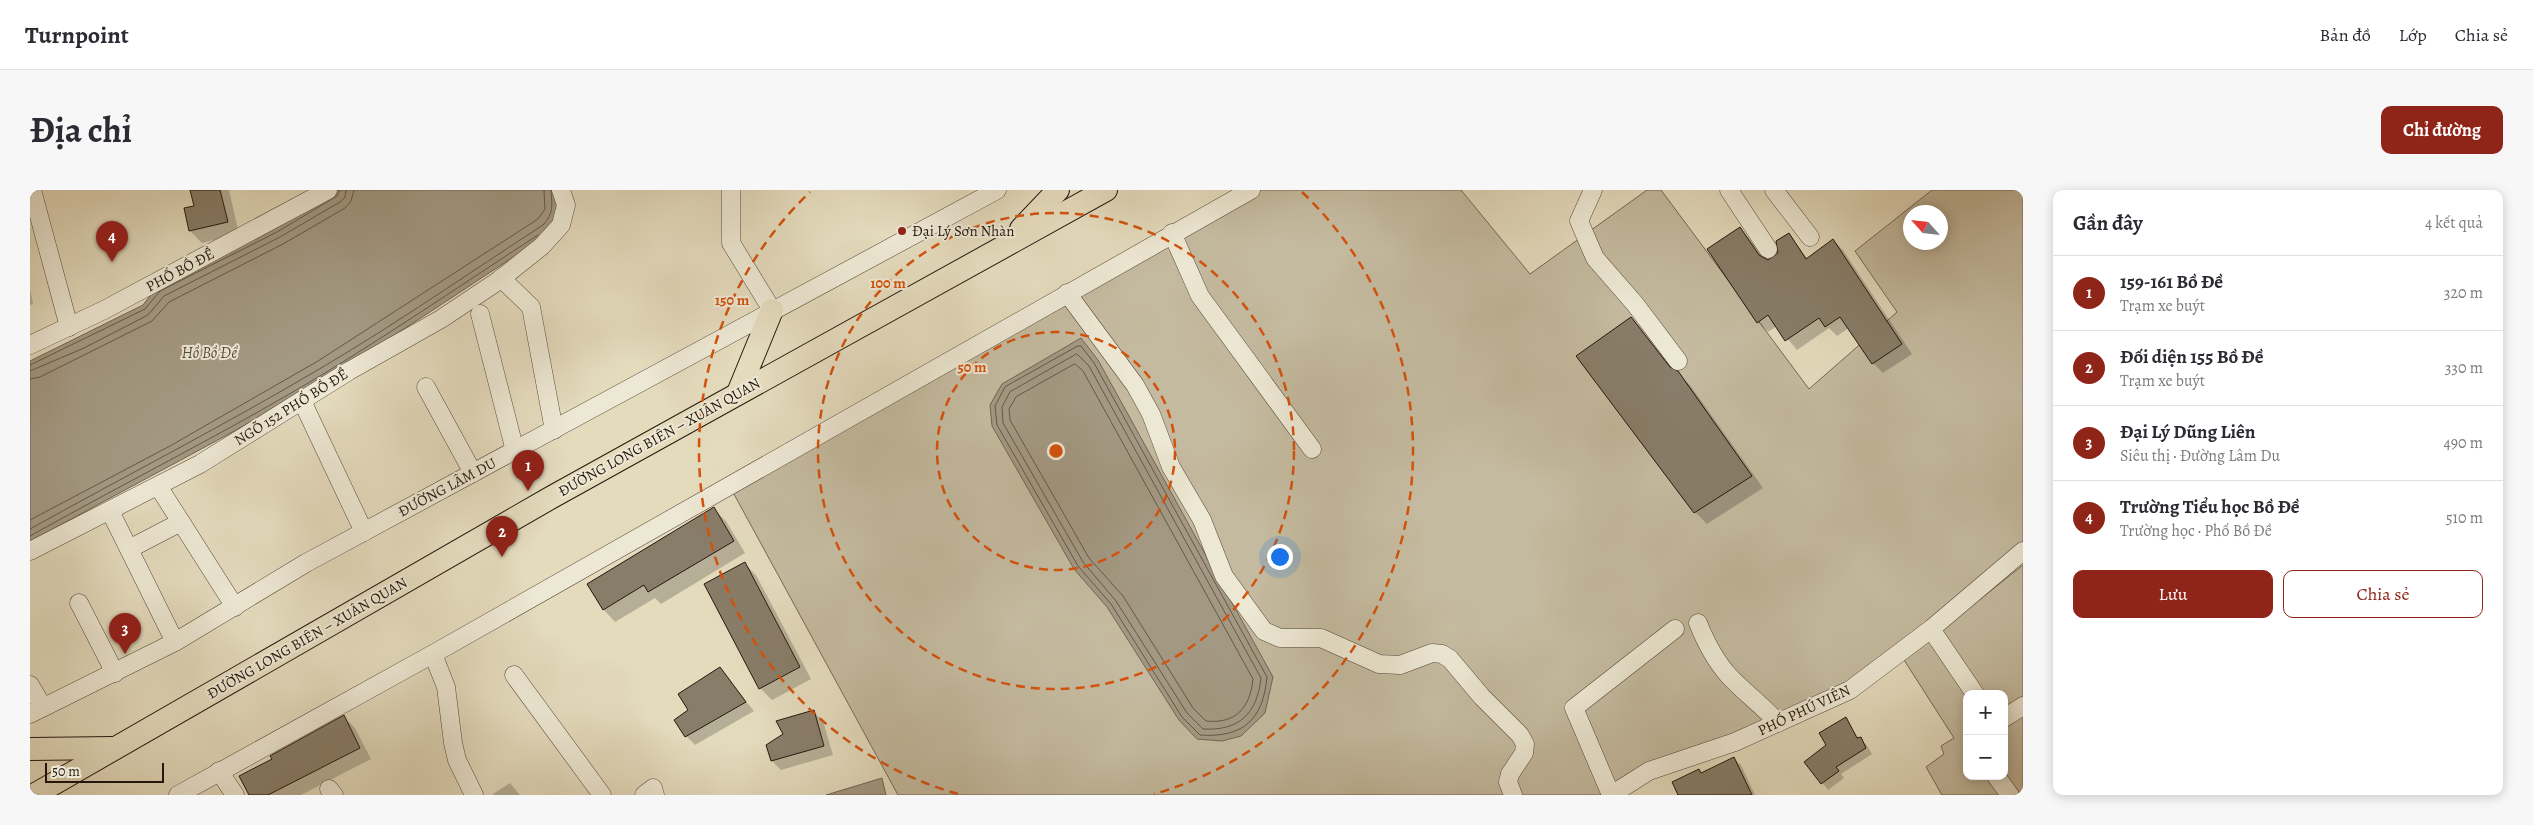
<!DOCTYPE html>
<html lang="vi">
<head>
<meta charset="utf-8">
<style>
  body { margin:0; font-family:Alegreya,serif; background:#f7f7f7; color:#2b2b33 }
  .controls { position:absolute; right:15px; bottom:15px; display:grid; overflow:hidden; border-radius:10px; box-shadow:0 2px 12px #0003 }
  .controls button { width:45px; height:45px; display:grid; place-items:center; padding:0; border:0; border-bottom:1px solid #e1e1e2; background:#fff; color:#2b2b33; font:25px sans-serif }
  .compass { position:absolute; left:1873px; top:15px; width:45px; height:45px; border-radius:50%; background:#fff; box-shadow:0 2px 12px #0003; rotate:297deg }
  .scale { position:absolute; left:15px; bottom:12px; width:119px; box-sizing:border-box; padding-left:5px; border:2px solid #25170e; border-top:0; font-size:14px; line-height:18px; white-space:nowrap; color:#25170e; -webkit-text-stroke:4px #ede8d4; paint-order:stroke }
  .you { position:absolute; left:1249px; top:366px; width:18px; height:18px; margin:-12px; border:4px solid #fff; border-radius:50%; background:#1a73e8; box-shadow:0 0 0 8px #1a73e833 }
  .badge { display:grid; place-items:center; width:32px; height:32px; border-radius:50%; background:#8f2418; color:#fff; font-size:16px; font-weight:700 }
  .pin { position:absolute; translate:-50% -41px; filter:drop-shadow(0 1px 2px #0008) }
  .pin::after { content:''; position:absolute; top:26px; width:18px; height:15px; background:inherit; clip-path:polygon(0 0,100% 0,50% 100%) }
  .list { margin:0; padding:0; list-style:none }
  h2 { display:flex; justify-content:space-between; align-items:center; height:65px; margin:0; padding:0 20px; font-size:21px }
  h2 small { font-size:16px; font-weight:400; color:#7c7c81 }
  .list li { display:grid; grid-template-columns:32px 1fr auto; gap:15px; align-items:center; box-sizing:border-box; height:75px; padding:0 20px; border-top:1px solid #e1e1e2 }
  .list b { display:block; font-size:19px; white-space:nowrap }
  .list p { margin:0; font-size:16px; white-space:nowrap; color:#7c7c81 }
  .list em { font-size:16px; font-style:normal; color:#7c7c81 }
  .actions { display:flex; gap:10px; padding:15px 20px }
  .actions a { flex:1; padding:11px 0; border:1px solid #8f2418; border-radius:10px; text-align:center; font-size:18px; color:#8f2418 }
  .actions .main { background:#8f2418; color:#fff }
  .map { position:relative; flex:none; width:1993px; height:605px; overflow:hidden; border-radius:10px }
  header { display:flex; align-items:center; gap:30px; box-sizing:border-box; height:70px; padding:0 25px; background:#fff; border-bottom:1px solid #e1e1e2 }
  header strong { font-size:24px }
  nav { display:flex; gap:28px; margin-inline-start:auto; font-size:18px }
  .intro { display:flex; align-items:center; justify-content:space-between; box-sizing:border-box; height:120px; padding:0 30px }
  h1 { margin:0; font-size:35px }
  .button { padding:12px 22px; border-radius:10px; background:#8f2418; color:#fff; font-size:18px; font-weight:700 }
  main { display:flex; gap:30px; padding:0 30px }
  aside { flex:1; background:#fff; border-radius:10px; box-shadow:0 2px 12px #0003 }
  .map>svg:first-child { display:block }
</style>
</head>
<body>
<header>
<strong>Turnpoint</strong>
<nav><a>Bản đồ</a><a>Lớp</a><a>Chia sẻ</a></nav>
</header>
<div class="intro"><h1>Địa chỉ</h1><a class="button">Chỉ đường</a></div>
<main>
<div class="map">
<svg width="1993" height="605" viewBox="0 0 1993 605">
  <rect width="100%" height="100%" fill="#e4dbbd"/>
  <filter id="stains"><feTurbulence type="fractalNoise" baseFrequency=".004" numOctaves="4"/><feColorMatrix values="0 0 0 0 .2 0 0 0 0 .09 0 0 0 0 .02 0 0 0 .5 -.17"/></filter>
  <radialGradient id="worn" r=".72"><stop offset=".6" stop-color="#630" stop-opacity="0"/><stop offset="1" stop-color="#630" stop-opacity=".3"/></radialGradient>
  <g fill="#c4ba9f" stroke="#746856" fill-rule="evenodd">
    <path d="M1220,0H1431L1500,84L1617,0H1631L1779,199L1867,122L1825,61L1902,0H1993V359L1820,500L1572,605H868L699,295ZM1880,22H1910V52H1880Z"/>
    <path d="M1993,375V605H1912L1896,577L1914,564L1911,556L1924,548L1874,470ZM1937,504H1974V586H1937Z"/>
  </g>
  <g fill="#a39882" stroke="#716454">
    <path d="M308,0H532L520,43C446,91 373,141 298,187C201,246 99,296 0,352V171L113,115L126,98L244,37Z"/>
    <polygon points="1051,148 1068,170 1243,487 1235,523 1211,546 1192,551 1167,549 1149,530 1077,417 1044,379 962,236 960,215 972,194"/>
    <polygon points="852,588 856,605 796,605"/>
  </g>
  <g fill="#0003">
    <polygon points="161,0 199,0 209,44 172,53 160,41 155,19 165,17"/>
    <polygon points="1710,38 1738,71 1749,64 1759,44 1778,69 1803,50 1813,60 1882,164 1853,183 1843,173 1819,138 1807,146 1799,138 1767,160 1747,136 1738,142 1728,132"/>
    <polygon points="0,99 3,114 0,115"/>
    <polygon points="1601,128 1644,181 1660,195 1733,298 1677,334 1665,322"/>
    <polygon points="684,319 696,331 715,363 631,414 625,408 585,432 574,420"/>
    <polygon points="714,373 726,385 781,489 742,510 730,498"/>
    <polygon points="690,479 724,521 665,555 656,546 660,520"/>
    <polygon points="784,522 793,531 803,565 751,580 742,571"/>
    <polygon points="314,527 325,538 341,569 271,605 220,605 243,569"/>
    <polygon points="1815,529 1829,549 1836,554 1842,564 1811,584 1814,588 1798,600 1776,572 1797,555"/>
    <polygon points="1704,569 1711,575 1725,605 1649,605 1669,580 1672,584"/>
    <polygon points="480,593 490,605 463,605 463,604"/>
  </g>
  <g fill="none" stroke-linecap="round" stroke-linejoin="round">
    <g stroke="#645848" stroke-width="1">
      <polyline points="130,101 247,42 307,6 310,0"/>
      <path d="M1048,156H1051L1064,173L1237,487C1233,530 1213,548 1170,545L1152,527L1081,414L1048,376L967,235L965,216L975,197Z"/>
      <path d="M1047,164L1059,176L1231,488C1227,524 1209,541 1173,539L1157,523L1086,411L1053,372L973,233L972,217L980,202Z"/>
      <path d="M1045,174L1053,181L1223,489C1220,518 1206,534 1176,531L1163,518L1093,406L1059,368L980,230L979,219L986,207Z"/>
      <polyline points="0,175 115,119 130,101"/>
      <polyline points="0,181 54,158 118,125 134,106 250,47 310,12 315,7 316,0"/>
      <polyline points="0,189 10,187 122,131 139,112 253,54 315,18 321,11 324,0"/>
      <polyline points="0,330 140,256 288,171 508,29 515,19 514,0"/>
      <path d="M0,339C97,285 195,235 291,178C366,134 439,83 513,35C524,23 522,15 521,0"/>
      <path d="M0,346C98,291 199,241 295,183C367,139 437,91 508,45"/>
    </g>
  </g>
  <g fill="#887d69" stroke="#25170e">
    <polygon points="160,0 190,0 198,32 159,41 154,18 164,16"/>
    <polygon points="1710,37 1729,65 1738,70 1748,63 1746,51 1759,43 1776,69 1803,49 1872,154 1842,174 1810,127 1795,137 1789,128 1755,151 1738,125 1727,133 1677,59"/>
    <polygon points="1601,127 1640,177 1648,181 1722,286 1664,323 1546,166"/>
    <polygon points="684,317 704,351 618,402 614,395 573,420 557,394"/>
    <polygon points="715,372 770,477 729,499 674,394"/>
    <polygon points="690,477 716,512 655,547 644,530 658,520 648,504"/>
    <polygon points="784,520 794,556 741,571 736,555 753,544 746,531"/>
    <polygon points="314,525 330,558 238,605 219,605 209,586 242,569 240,566"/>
    <polygon points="1816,527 1827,548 1831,547 1836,558 1806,577 1809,581 1791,594 1774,572 1796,555 1789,543"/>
    <polygon points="1704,567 1722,605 1648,605 1642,592 1669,579 1671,583"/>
  </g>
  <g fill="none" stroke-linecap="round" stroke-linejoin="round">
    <g stroke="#55483a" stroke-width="19">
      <g id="minor">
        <polyline points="2,0 39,137"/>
        <polyline points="701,0 701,53 742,120"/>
        <polyline points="1563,0 1549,31 1565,68 1605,114 1648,171"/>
        <polyline points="1699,0 1738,59"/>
        <polyline points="1744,0 1780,47"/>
        <polyline points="1142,43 1170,106 1282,259"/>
        <polyline points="471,88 501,117 524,240"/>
        <polyline points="1037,103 1105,195 1121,224 1141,277 1172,330 1194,386 1234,441 1250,448 1291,448 1349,474 1370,475 1402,463 1412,464 1420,469 1452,507 1490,545 1495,554 1494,563 1480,584 1478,592 1483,605"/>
        <polyline points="450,124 485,261"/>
        <polyline points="0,155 74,120 298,0"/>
        <polyline points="396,197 443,283"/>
        <polyline points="272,211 334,342"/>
        <polyline points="128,296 205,417"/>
        <polyline points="80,321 145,452"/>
        <polyline points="99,359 151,332"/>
        <polyline points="0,361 170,274 319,181 411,129 468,91 512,56 531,35 536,15 531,0"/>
        <polyline points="49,413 85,483"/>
        <path d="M1668,433C1676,453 1685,471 1700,487C1715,503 1733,516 1748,533"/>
        <polyline points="1901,439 1945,504"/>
        <polyline points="403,464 416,497 423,553 427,570 444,605"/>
        <polyline points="484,485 572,605"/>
        <polyline points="0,495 13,517"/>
        <polyline points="0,524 145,452 276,373 967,0"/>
        <polyline points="1974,528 1993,516"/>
        <polyline points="189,581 205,605"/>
        <polyline points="1966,586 1980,605"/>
        <polyline points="299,599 304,605"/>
        <polyline points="148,605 403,464 1221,0"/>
        <polyline points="614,605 623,598 625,605"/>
        <polyline points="1581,605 1619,581 1705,552 1820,500 1901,439 1993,361"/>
        <polyline points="1581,605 1544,518 1645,439"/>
      </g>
    </g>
    <g stroke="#25170e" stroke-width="24">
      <g id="major">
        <polyline points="991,39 1028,0"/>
        <polyline points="708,203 742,120"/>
        <polyline points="0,559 84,558"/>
        <polyline points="4,605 522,307 1076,0"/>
      </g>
    </g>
    <use href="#minor" stroke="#ede8d4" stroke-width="18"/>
    <use href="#major" stroke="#e4dbbd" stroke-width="22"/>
  </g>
  <g fill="none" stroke="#d4520c" stroke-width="2.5" stroke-dasharray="9 6">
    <circle cx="1026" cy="261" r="119"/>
    <circle cx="1026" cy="261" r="238"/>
    <path d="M928 604A357 357 0 0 1 780 2M1272 2A357 357 0 0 1 1124 604"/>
  </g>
  <circle fill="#8f2418" stroke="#ede8d4" stroke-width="2" cx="872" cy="41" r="5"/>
  <g text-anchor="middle" stroke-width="4" stroke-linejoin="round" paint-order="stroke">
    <g font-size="15" fill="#25170e" stroke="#ede8d4" text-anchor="start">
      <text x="882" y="46">Đại Lý Sơn Nhàn</text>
    </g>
    <g font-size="15" fill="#25170e" stroke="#ede8d4">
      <text transform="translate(150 80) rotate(-28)" y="5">PHỐ BỒ ĐỀ</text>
      <text transform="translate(261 217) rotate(-32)" y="5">NGÕ 152 PHỐ BỒ ĐỀ</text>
      <text transform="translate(629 247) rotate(-29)" y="5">ĐƯỜNG LONG BIÊN – XUÂN QUAN</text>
      <text transform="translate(417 297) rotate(-28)" y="5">ĐƯỜNG LÂM DU</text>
      <text transform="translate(277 448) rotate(-30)" y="5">ĐƯỜNG LONG BIÊN – XUÂN QUAN</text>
      <text transform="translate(1774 520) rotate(-25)" y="5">PHỐ PHÚ VIÊN</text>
    </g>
    <g font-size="16" font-style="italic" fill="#574b3c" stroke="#ede8d4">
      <text x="179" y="168">Hồ Bồ Đề</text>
    </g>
  </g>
  <circle cx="1026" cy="261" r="8" fill="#d4520c" stroke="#ede8d4" stroke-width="2.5"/>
  <g font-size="15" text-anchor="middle" font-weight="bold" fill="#d4520c" stroke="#ede8d4" stroke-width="4" stroke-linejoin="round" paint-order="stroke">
    <text x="858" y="98">100 m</text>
    <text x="702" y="115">150 m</text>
    <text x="942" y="182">50 m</text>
  </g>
  <rect width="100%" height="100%" filter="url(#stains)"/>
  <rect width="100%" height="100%" fill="url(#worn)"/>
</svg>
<div class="controls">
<button>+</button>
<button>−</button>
</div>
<svg class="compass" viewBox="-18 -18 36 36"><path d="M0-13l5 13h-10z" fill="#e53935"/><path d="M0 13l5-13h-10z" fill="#7c7c81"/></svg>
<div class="scale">50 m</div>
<div class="you"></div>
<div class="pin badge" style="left:498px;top:301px">1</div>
<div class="pin badge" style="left:472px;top:367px">2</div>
<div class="pin badge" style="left:95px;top:464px">3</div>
<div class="pin badge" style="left:82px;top:72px">4</div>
</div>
<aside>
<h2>Gần đây<small>4 kết quả</small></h2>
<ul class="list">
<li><span class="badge">1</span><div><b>159-161 Bồ Đề</b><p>Trạm xe buýt</p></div><em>320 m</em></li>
<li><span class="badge">2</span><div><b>Đối diện 155 Bồ Đề</b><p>Trạm xe buýt</p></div><em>330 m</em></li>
<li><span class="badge">3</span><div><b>Đại Lý Dũng Liên</b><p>Siêu thị · Đường Lâm Du</p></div><em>490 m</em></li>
<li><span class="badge">4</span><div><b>Trường Tiểu học Bồ Đề</b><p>Trường học · Phố Bồ Đề</p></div><em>510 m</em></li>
</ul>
<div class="actions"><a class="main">Lưu</a><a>Chia sẻ</a></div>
</aside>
</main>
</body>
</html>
